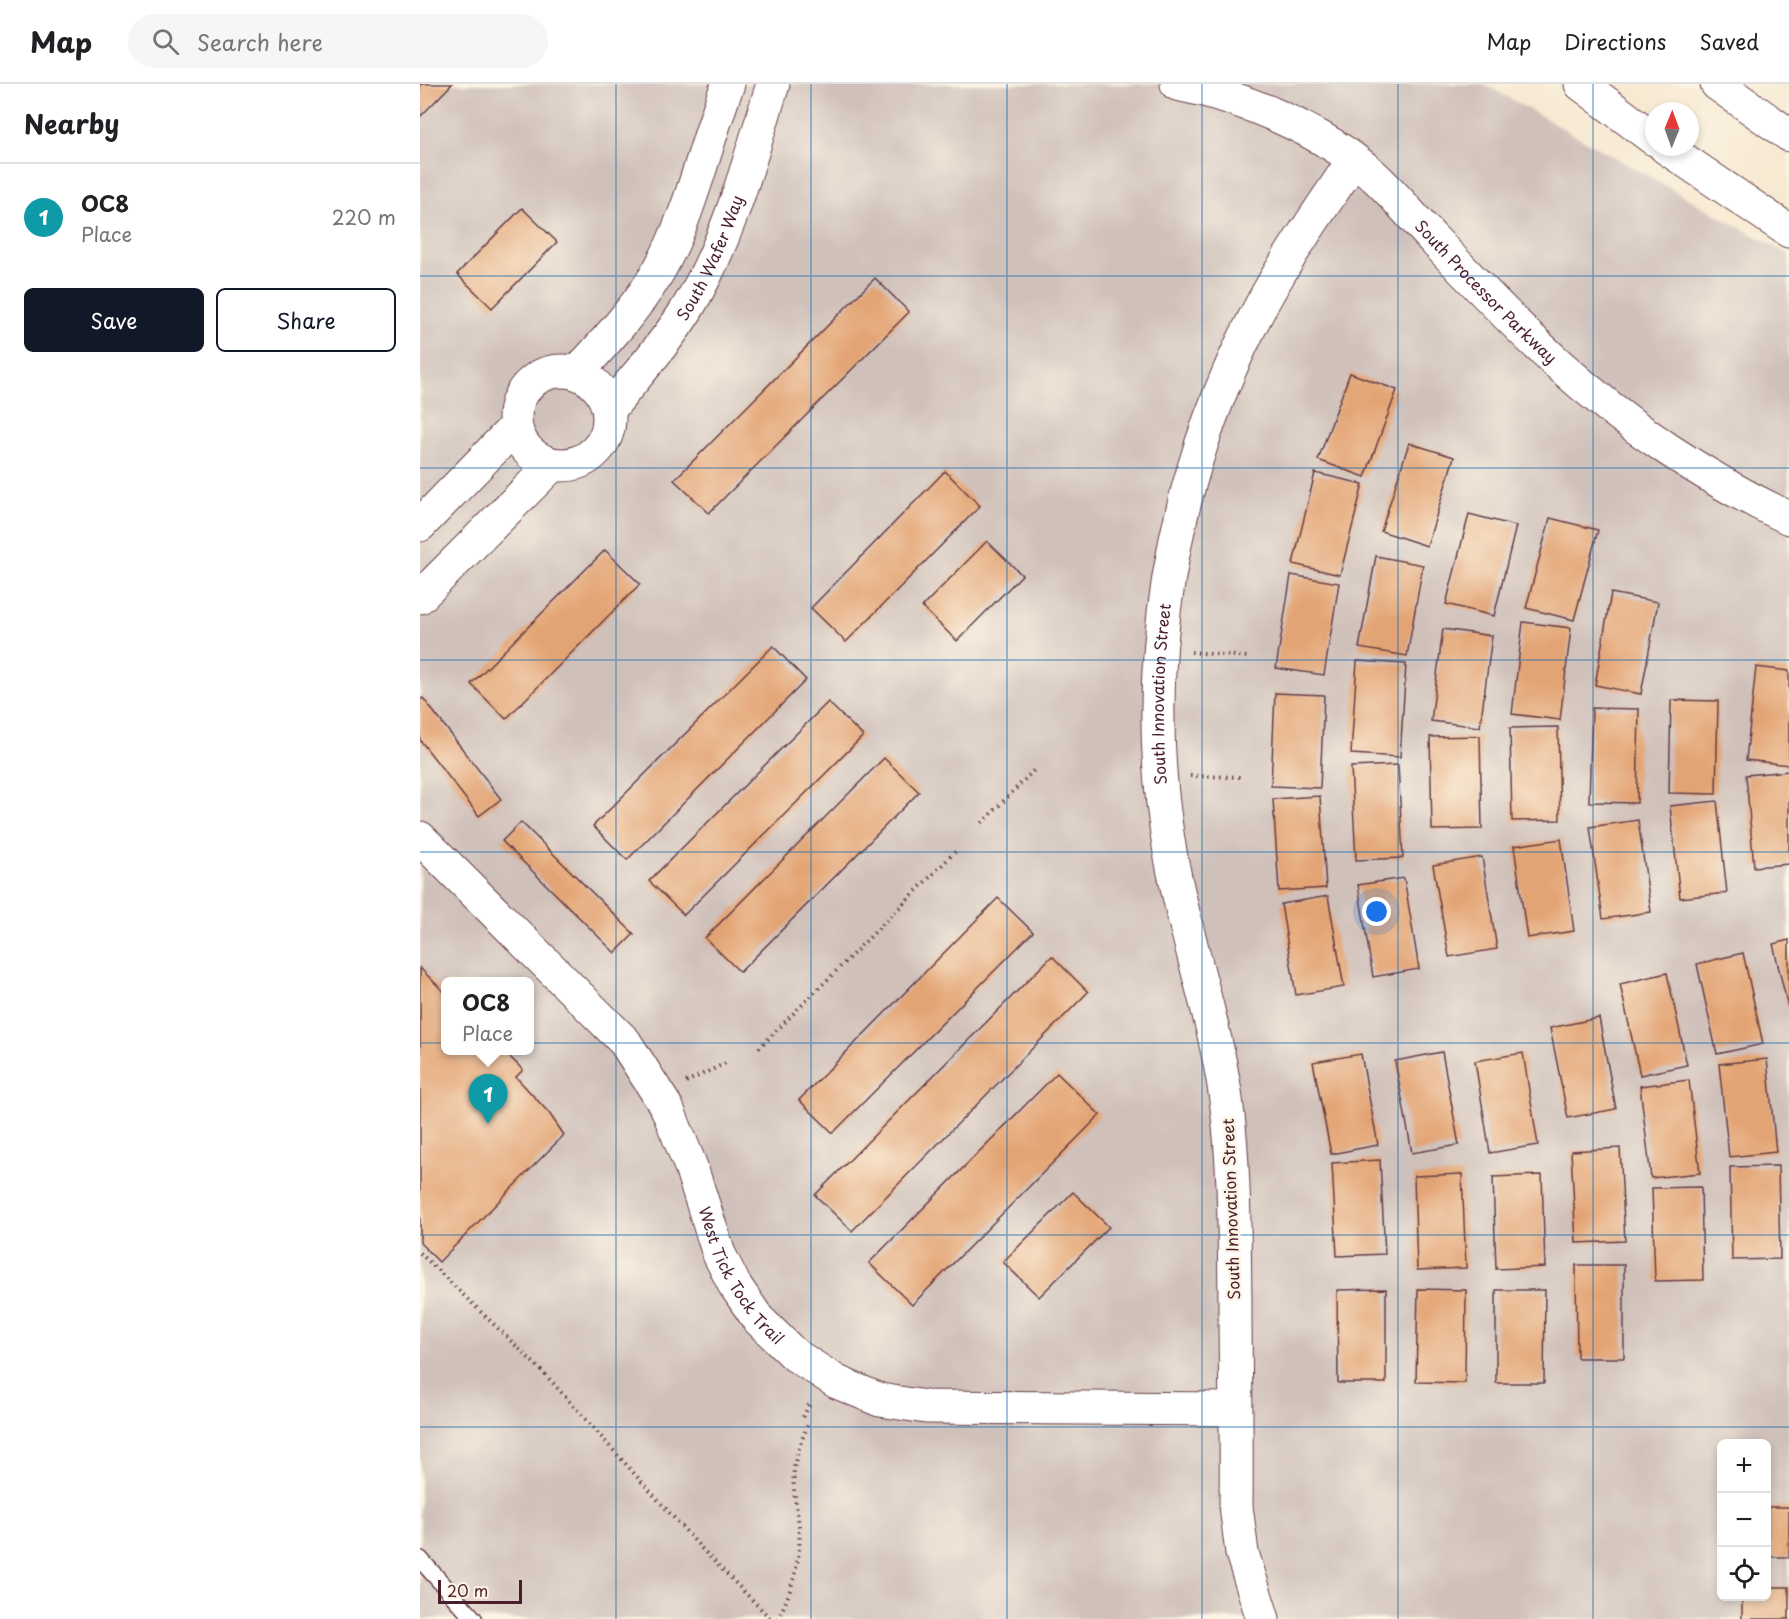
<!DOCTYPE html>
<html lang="en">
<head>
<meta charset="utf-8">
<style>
  body { margin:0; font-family:"Playpen Sans",sans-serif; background:#f6f6f6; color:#202124 }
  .controls { position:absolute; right:18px; bottom:18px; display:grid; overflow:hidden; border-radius:9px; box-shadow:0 3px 9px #0003 }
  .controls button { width:54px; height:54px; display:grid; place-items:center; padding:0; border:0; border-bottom:2px solid #e0e0e0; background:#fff; color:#202124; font:30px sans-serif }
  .compass { position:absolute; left:1225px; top:18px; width:54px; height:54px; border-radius:50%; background:#fff; box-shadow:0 3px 9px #0003; rotate:1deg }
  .scale { position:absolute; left:18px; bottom:15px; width:84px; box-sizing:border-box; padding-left:6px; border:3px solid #4a1f2b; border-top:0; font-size:16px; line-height:21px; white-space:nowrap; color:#4a1f2b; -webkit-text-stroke:4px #fcf5e5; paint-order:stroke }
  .you { position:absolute; left:957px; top:828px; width:21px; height:21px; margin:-15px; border:4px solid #fff; border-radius:50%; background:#1a73e8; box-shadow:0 0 0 9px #1a73e833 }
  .badge { display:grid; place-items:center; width:39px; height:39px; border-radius:50%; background:#111827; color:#fff; font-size:20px; font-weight:700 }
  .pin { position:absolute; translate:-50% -50px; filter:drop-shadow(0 2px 3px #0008) }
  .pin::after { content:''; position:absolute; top:32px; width:21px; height:18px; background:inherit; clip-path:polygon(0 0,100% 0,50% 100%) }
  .popup { position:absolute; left:21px; top:893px; width:93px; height:78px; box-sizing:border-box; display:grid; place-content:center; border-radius:9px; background:#fff; filter:drop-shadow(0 2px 4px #0005); font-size:20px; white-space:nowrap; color:#757577 }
  .popup b { font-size:22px; color:#202124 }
  .popup::after { content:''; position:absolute; left:50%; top:100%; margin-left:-12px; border:12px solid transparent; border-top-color:#fff }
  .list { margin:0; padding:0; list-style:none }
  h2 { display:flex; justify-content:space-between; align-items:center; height:78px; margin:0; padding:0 24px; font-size:26px }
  h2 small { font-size:20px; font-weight:400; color:#757577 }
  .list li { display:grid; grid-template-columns:39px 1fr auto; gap:18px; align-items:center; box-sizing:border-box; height:108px; padding:0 24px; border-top:2px solid #e0e0e0 }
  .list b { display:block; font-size:22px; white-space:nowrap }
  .list p { margin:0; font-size:20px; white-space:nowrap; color:#757577 }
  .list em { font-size:20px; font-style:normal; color:#757577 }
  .actions { display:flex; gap:12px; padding:18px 24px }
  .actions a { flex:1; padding:14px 0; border:2px solid #111827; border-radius:9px; text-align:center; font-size:21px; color:#111827 }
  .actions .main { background:#111827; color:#fff }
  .icon { flex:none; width:33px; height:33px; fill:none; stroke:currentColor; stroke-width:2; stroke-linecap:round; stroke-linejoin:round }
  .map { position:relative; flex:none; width:1369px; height:1535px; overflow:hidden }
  header { display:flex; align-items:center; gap:36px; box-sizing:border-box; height:84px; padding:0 30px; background:#fff; border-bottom:2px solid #e0e0e0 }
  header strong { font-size:28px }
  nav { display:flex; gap:33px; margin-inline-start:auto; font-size:21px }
  .search { width:420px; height:54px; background:#f6f6f6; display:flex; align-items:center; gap:15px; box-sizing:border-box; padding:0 21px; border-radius:33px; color:#757577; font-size:22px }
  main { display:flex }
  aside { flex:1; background:#fff }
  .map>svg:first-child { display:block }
</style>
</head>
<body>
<header>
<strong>Map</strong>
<div class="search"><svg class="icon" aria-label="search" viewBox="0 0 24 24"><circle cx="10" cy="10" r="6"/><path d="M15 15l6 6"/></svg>Search here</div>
<nav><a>Map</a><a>Directions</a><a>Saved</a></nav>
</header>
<main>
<aside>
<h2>Nearby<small></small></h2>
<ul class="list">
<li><span class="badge" style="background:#0f9aa8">1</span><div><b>OC8</b><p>Place</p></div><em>220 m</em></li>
</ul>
<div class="actions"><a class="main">Save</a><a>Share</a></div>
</aside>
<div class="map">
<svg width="1369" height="1535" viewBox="0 0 1369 1535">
  <rect width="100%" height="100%" fill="#fcf5e5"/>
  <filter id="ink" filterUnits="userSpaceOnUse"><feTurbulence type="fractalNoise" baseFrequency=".0167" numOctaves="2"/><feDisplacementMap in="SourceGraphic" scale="12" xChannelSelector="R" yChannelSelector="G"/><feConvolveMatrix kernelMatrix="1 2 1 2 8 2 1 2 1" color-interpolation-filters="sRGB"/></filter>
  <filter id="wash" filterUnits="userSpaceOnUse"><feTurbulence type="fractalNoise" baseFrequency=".008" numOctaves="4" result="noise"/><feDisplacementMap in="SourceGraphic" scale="24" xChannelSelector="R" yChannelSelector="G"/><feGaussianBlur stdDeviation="1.35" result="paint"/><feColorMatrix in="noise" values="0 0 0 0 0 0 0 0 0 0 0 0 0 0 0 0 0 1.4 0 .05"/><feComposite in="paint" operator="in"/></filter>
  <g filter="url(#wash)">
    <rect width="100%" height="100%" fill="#f7e9d2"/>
    <path fill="#cfc0ba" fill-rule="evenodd" d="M0,0H1064L1369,171V1535H0ZM26,898H110V966H26ZM1302,1360H1346V1512H1302Z"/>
    <g id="blocks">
      <g fill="#e3a474">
        <polygon points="0,0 32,0 0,33"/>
        <polygon points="102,124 137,158 72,224 37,190"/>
        <polygon points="455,194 489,228 289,429 254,396"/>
        <polygon points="930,289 977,306 945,393 898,376"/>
        <polygon points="989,359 1034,373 1007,462 961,447"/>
        <polygon points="525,387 560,422 426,558 391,524"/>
        <polygon points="895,389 943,400 920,491 873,480"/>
        <polygon points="1049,430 1096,442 1074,532 1026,520"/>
        <polygon points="1130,434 1178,446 1154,536 1106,524"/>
        <polygon points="567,457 602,491 537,557 502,523"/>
        <polygon points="185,466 220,500 86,635 51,600"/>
        <polygon points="956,472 1003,481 987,572 939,564"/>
        <polygon points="871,491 919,499 904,591 856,584"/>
        <polygon points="1191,509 1238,518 1221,610 1175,601"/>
        <polygon points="1103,538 1151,544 1140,636 1092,630"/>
        <polygon points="1023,545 1072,552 1060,643 1011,637"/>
        <polygon points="353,562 386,596 207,776 173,742"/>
        <polygon points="937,577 986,580 980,673 931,670"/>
        <polygon points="1336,583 1369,587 1369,681 1326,676"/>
        <polygon points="855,609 904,611 900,704 851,702"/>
        <polygon points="3,614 81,715 59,732 0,656 0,616"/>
        <polygon points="1251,616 1298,617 1296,710 1249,709"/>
        <polygon points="408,618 443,652 264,831 229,797"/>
        <polygon points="1172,624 1219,625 1217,719 1169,718"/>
        <polygon points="1138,643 1140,736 1092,737 1090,644"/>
        <polygon points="1060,652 1062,745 1012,746 1010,653"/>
        <polygon points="464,674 499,708 320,888 285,854"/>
        <polygon points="978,681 983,774 936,776 931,683"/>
        <polygon points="1369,687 1369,780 1334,783 1326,691"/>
        <polygon points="900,712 906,804 859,807 853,715"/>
        <polygon points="1297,717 1307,809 1260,814 1250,722"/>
        <polygon points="1218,736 1231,828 1183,835 1170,743"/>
        <polygon points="101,738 214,850 195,869 82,757"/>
        <polygon points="1141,755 1154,847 1107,854 1094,762"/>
        <polygon points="1062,773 1077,865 1029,873 1013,781"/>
        <polygon points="984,794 999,885 953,893 938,801"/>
        <polygon points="908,812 924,903 876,911 861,820"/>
        <polygon points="578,814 613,848 413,1049 379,1016"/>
        <polygon points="1369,856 1369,922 1368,923 1353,860"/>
        <polygon points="1323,869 1343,960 1297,970 1277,880"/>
        <polygon points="632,872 668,908 432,1147 395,1111"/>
        <polygon points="0,884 26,910 26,966 83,966 103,986 96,993 129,1029 144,1051 19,1178 0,1159"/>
        <polygon points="1247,889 1267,981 1220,991 1200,900"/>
        <polygon points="1179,934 1196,1025 1148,1034 1130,944"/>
        <polygon points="1022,968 1039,1061 992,1069 975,977"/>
        <polygon points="1103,969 1118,1061 1070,1069 1055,977"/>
        <polygon points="941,970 958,1061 911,1070 893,978"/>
        <polygon points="1347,975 1356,1068 1309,1073 1299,980"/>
        <polygon points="637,989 680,1031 492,1221 449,1179"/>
        <polygon points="1269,996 1280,1089 1231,1094 1220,1002"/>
        <polygon points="1200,1064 1205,1157 1156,1159 1151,1067"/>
        <polygon points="960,1076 965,1170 917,1172 912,1079"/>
        <polygon points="1358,1082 1360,1175 1312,1176 1310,1083"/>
        <polygon points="1042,1090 1046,1184 997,1186 994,1092"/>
        <polygon points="1122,1091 1125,1183 1076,1185 1073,1093"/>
        <polygon points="1281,1103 1283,1196 1235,1197 1232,1104"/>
        <polygon points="653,1108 689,1143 619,1213 583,1178"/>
        <polygon points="1156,1181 1204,1181 1204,1274 1157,1274"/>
        <polygon points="966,1205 966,1299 918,1299 917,1206"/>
        <polygon points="998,1205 1046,1206 1045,1299 996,1298"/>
        <polygon points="1076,1206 1125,1206 1124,1299 1076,1299"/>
        <rect x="1348" y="1423" width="21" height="50"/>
        <polygon points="1346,1503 1369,1503 1369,1535 1322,1535 1322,1512 1346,1512"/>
      </g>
    </g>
  </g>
  <g filter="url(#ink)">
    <use href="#blocks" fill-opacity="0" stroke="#643d44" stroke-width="1.5"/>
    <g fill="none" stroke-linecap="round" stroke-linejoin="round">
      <g stroke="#643d44" stroke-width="19">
        <polyline id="lane" points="0,1475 54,1535"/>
      </g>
      <g stroke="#643d44" stroke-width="35">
        <g id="street">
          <path id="s1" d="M757,0C821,12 904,47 953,91C975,111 994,135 1015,157C1054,198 1094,240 1136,278C1204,340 1286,395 1369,434"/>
          <circle cx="142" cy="334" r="47"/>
          <path d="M157,289C185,258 213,228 235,193C270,135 284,63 308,0"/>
          <path id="s2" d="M189,326C215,292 245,261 267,225C309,156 329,77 353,0"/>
          <polyline points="0,441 95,343"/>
          <polyline points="0,513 132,381"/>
          <path id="s3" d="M0,754L205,958L247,1024L271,1083L299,1170L314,1200L338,1235L375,1271L417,1298L460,1316L506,1323L815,1325"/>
          <path id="s4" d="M843,1535L822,1469L816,1422C817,1354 815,1286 815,1218C814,1151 815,1083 806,1015C794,929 763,848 749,762C719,585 751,397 833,237C861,181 898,129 933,77"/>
        </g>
      </g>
      <g stroke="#643d44" stroke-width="35">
        <g id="secondary">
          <polyline points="1161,0 1234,55"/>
          <polyline points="1297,0 1369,51"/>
          <polyline points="1245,63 1369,147"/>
        </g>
      </g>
      <g stroke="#643d44" stroke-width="4" stroke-dasharray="1.5 4.5" stroke-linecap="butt">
        <polyline points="771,568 828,573"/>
        <polyline points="770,692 821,693"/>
        <polyline points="562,739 614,686"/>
        <polyline points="339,964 537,766"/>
        <polyline points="266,998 308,978"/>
        <polyline points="0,1169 123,1288 282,1465 351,1535"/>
        <polyline points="383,1333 391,1317"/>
        <path d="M358,1535C372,1506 382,1474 379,1441C377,1423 372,1405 374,1386C376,1369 383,1353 389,1338"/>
      </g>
      <use href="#lane" stroke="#fff" stroke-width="16"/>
      <use href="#street" stroke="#fff" stroke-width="33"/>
      <use href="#secondary" stroke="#fff" stroke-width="33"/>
    </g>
  </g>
  <path fill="none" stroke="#1f6fb2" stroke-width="1.5" stroke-opacity="0.55" d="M196,0V1535M391,0V1535M587,0V1535M782,0V1535M978,0V1535M1173,0V1535M0,192H1369M0,384H1369M0,576H1369M0,768H1369M0,959H1369M0,1151H1369M0,1343H1369"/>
  <g text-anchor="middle" stroke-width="5" stroke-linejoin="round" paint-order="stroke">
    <g font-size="16" fill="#4a1f2b" stroke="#fcf5e5">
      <text dy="6" stroke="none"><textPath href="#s2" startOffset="184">South Wafer Way</textPath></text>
      <text dy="6" stroke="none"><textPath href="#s1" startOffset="381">South Processor Parkway</textPath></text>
      <text dy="6" stroke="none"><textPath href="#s4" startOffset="936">South Innovation Street</textPath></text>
      <text transform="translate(811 1125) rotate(-92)" y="6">South Innovation Street</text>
      <text dy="6" stroke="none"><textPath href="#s3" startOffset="552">West Tick Tock Trail</textPath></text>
    </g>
  </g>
</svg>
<div class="controls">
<button>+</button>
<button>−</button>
<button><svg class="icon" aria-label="locate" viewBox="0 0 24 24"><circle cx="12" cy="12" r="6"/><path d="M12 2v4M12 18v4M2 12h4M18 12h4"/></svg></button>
</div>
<svg class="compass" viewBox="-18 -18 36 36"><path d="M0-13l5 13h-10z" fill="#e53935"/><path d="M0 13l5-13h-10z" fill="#757577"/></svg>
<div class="scale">20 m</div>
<div class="you"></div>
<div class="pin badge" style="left:68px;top:1040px;background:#0f9aa8">1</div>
<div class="popup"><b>OC8</b>Place</div>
</div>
</main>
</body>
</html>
